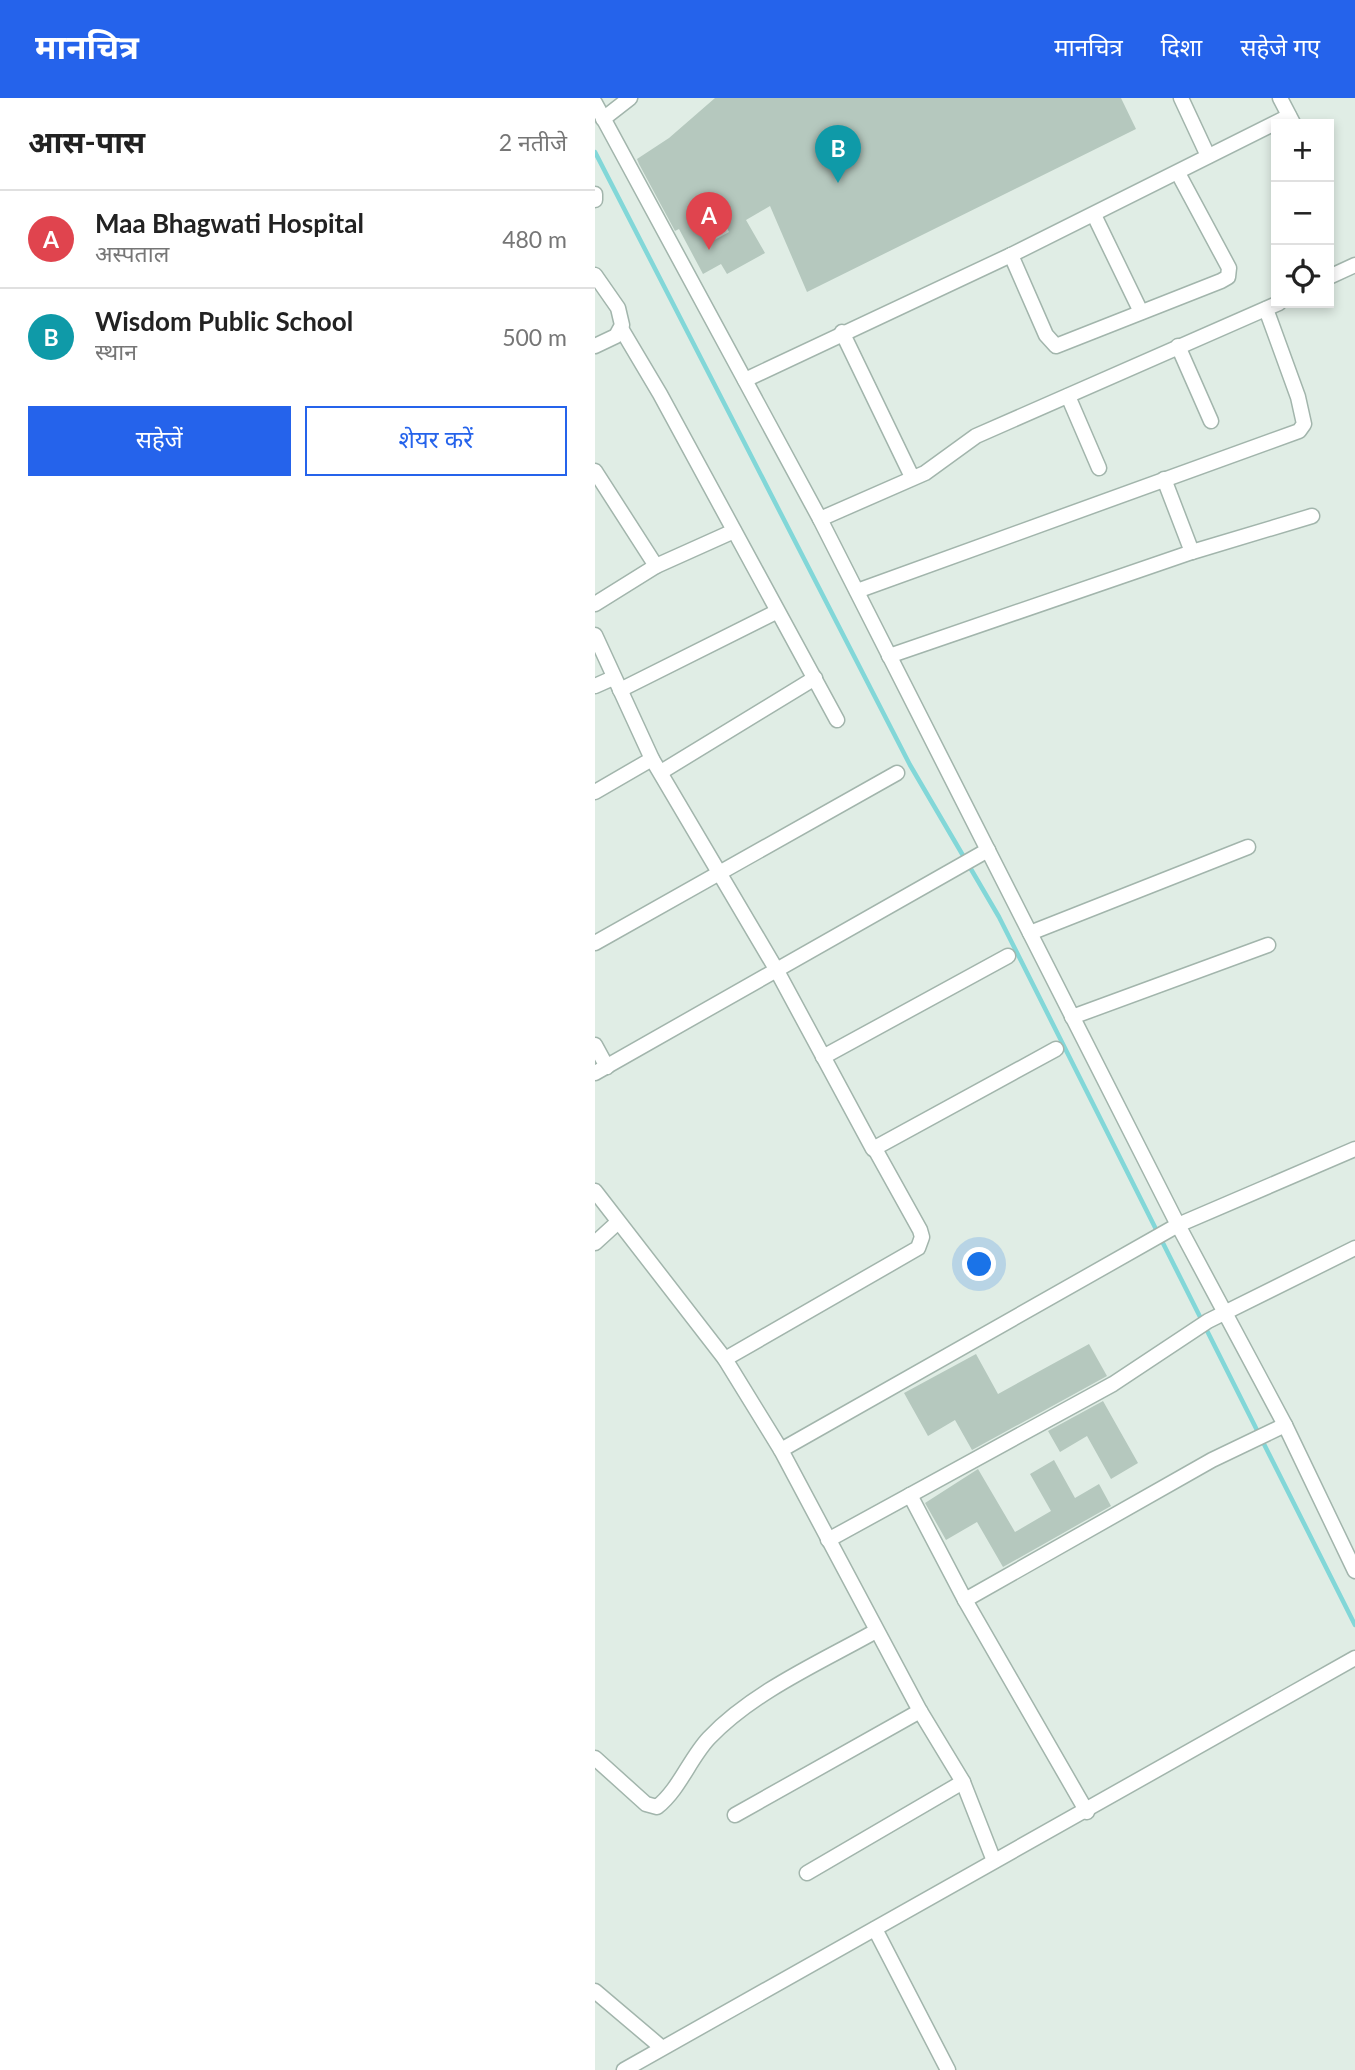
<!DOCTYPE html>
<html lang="hi">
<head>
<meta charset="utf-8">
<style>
  body { margin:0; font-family:Lato,"Noto Sans Devanagari",sans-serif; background:#f2f2f2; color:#222 }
  .controls { position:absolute; right:21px; top:21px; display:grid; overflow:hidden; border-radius:0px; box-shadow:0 4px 10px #0003 }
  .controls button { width:63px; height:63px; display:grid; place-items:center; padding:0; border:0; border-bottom:2px solid #e0e0e0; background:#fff; color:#222; font:35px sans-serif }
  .you { position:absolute; left:385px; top:1167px; width:24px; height:24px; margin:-18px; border:5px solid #fff; border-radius:50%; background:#1a73e8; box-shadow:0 0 0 10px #1a73e833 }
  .badge { display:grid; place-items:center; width:46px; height:46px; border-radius:50%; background:#2563eb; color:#fff; font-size:23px; font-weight:700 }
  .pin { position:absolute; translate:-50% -58px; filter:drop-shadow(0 2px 4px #0008) }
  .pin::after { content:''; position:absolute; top:37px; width:24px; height:21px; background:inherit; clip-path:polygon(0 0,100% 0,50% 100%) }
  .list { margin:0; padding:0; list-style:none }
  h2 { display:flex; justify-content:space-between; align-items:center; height:91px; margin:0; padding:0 28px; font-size:30px }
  h2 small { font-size:23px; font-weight:400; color:#767676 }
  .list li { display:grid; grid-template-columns:46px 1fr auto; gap:21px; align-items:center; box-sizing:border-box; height:98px; padding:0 28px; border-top:2px solid #e0e0e0 }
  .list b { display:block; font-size:26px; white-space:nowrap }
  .list p { margin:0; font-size:23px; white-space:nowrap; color:#767676 }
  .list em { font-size:23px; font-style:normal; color:#767676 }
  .actions { display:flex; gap:14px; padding:21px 28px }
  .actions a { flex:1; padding:16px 0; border:2px solid #2563eb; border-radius:0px; text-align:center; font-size:24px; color:#2563eb }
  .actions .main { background:#2563eb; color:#fff }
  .icon { flex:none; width:38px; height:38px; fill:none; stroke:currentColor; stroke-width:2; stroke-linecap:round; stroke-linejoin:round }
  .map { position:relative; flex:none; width:760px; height:1972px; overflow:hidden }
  header { display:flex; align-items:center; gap:42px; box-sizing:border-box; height:98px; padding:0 35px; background:#2563eb; color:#fff }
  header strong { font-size:33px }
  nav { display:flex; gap:38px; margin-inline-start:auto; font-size:24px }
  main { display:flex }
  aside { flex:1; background:#fff }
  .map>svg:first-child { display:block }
</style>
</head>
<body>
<header>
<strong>मानचित्र</strong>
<nav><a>मानचित्र</a><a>दिशा</a><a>सहेजे गए</a></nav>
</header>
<main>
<aside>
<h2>आस-पास<small>2 नतीजे</small></h2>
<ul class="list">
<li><span class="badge" style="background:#e0444e">A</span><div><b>Maa Bhagwati Hospital</b><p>अस्पताल</p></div><em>480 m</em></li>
<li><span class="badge" style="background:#0f9aa8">B</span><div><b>Wisdom Public School</b><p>स्थान</p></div><em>500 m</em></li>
</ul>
<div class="actions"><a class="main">सहेजें</a><a>शेयर करें</a></div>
</aside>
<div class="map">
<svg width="760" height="1972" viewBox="0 0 760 1972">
  <rect width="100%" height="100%" fill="#e0ede5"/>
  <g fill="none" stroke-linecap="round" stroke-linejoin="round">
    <polyline stroke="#82d7d8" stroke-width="4.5" points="0,54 315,667 404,819 760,1527"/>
  </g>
  <g fill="#b5c8be" fill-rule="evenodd">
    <path d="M120,0H526L541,31L212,194L175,108L151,122L170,155L132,176L126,166L108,176L84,131L80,133L44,66L42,61L74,40ZM122,110L134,134L114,145L101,122Z"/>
    <polygon points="494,1246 512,1278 377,1352 360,1322 333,1338 309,1295 381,1256 403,1296"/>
    <polygon points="508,1303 543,1365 516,1381 492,1338 465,1354 453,1333"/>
    <polygon points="459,1362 480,1400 504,1386 516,1408 408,1469 382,1424 351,1442 330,1405 383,1371 420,1434 456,1413 435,1376"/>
  </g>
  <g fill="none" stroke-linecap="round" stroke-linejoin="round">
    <g stroke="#a2b5ac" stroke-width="17">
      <g id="minor">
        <polyline points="586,0 613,58"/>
        <polyline points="685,0 698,25"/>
        <polyline points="0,5 225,421 583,1127 690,1327 760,1473"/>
        <polyline points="8,21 35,0"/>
        <polyline points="0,96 0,102"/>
        <polyline points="499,117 546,214"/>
        <polyline points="416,157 451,237 461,248 626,183 633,179 634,170 583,75"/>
        <polyline points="0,177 23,210 27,227 21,238 0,248"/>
        <polyline points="734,179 760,167"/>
        <polyline points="27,232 65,296 242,622"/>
        <polyline points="247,234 317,379"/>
        <polyline points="583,248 616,323"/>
        <polyline points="150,282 416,157 694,18"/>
        <polyline points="473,298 504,370"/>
        <polyline points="0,373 61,468"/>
        <polyline points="569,381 597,454 717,418"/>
        <polyline points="225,421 330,375 381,338 684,205"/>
        <polyline points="262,493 704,333 709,326 703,299 671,211"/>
        <polyline points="0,506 61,468 139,433"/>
        <polyline points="0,537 57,661 181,871 278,1051 461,951"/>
        <polyline points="294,558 597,454"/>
        <polyline points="0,588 18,580"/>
        <polyline points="25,592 181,514"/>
        <polyline points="66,674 220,580"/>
        <polyline points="0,694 57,661"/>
        <polyline points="435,835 653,749"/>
        <polyline points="0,845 302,675"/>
        <polyline points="477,919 673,847"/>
        <polyline points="0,947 12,969"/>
        <polyline points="228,959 413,858"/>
        <polyline points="0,975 393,752"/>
        <polyline points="0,1093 130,1261 186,1352 325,1613 368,1684 399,1763"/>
        <polyline points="0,1145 23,1124"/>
        <polyline points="130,1261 323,1150 327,1139 325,1132 280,1051"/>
        <polyline points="186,1352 583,1127 760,1051"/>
        <polyline points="315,1397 370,1502 492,1714"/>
        <polyline points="233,1442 518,1286 613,1223 760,1150"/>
        <polyline points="370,1502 617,1362 690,1327"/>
        <path d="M0,1660L51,1706L62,1709C84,1692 95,1660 114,1640C159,1593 226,1564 281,1533"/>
        <polyline points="140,1717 325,1613"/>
        <polyline points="212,1775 368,1684"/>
        <polyline points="280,1831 353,1972"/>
        <polyline points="0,1893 66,1949"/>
        <polyline points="29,1972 760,1560"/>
      </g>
    </g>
    <use href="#minor" stroke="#fff" stroke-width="14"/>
  </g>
</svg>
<div class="controls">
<button>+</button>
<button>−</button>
<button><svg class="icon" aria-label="locate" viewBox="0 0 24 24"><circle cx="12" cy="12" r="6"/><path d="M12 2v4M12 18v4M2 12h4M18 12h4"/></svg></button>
</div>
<div class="you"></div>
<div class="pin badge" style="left:114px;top:152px;background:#e0444e">A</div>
<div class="pin badge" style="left:243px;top:85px;background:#0f9aa8">B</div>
</div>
</main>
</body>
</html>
